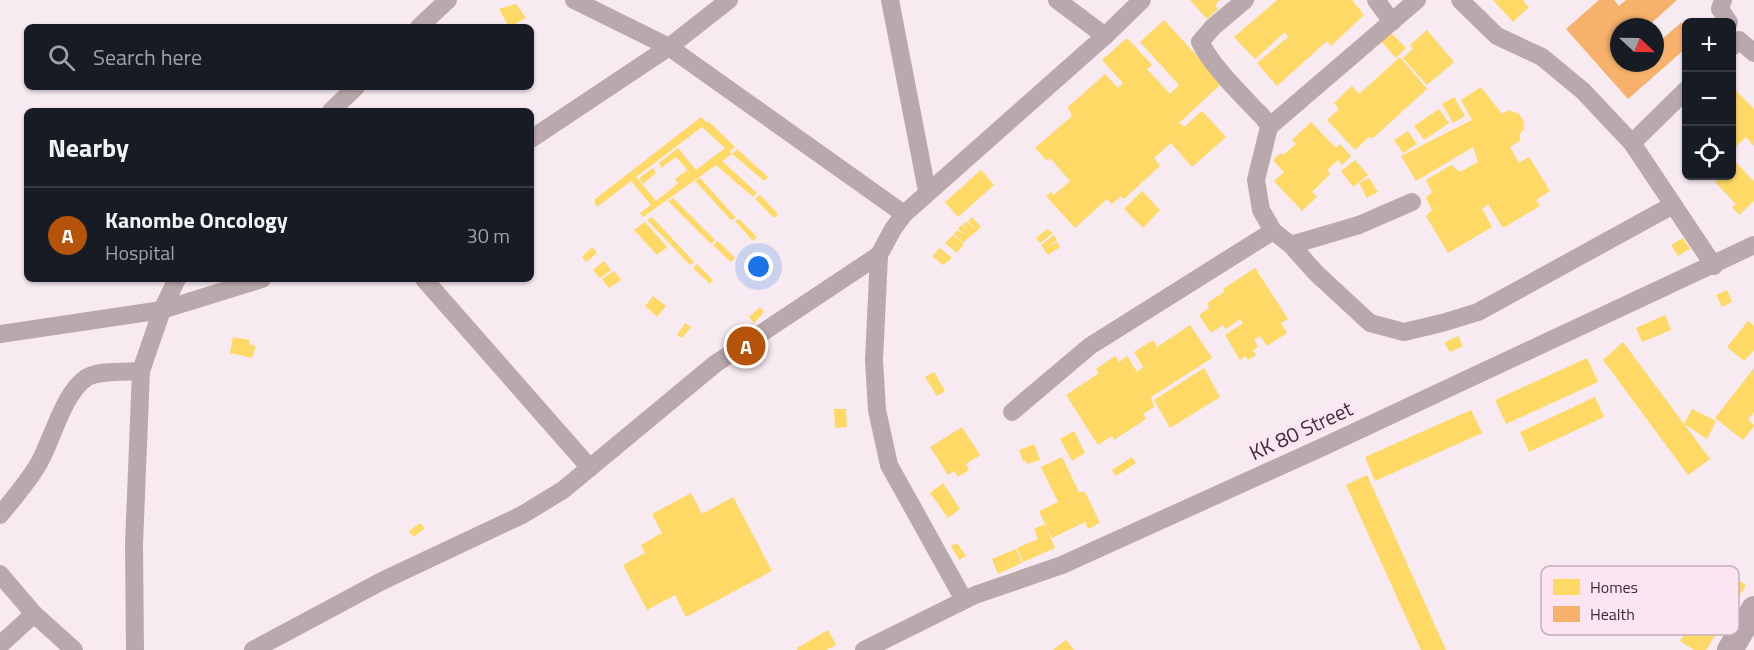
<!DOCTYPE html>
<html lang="en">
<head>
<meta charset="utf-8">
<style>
  body { margin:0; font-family:"Titillium Web",sans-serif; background:#242831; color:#f1f3f6 }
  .controls { position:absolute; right:18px; top:18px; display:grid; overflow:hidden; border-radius:9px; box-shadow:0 2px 4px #0004 }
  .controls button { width:54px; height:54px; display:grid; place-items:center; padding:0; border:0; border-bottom:2px solid #363941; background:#171b24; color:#f1f3f6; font:30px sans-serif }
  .compass { position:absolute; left:1610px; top:18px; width:54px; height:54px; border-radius:50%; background:#171b24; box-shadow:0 2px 4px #0004; rotate:112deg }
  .you { position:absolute; left:759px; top:267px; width:21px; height:21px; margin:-15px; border:4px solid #fff; border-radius:50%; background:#1a73e8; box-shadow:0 0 0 9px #1a73e833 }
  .badge { display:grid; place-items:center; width:39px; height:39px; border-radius:50%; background:#b45309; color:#fff; font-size:20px; font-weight:700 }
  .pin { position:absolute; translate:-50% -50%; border:3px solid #fff; box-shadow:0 2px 6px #0006 }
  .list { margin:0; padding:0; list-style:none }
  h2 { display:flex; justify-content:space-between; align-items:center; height:78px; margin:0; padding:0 24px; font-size:26px }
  h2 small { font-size:20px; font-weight:400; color:#9ea1a6 }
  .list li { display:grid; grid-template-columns:39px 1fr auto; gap:18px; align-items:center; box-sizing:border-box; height:96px; padding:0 24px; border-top:2px solid #363941 }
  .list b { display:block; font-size:22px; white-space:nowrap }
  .list p { margin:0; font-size:20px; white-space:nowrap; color:#9ea1a6 }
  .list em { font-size:20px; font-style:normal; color:#9ea1a6 }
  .icon { flex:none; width:33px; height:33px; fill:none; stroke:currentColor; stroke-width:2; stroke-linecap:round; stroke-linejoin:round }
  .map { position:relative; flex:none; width:1754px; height:650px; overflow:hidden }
  .search { position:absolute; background:#171b24; box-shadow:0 2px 4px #0004; left:24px; top:24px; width:510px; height:66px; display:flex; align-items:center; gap:15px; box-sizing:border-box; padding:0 21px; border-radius:9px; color:#9ea1a6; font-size:22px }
  .panel { position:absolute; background:#171b24; box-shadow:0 2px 4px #0004; left:24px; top:108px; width:510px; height:174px; border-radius:9px }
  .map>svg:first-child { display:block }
</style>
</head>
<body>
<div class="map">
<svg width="1754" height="650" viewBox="0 0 1754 650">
  <rect width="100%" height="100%" fill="#f7eaf1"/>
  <g fill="#ffd966" fill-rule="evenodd">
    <polygon points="1190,0 1220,0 1215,5 1218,9 1207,19"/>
    <polygon points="1277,0 1352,0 1364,15 1331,46 1327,41 1277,86 1257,63 1288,37 1285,32 1255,59 1234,37"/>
    <polygon points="1493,0 1524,0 1523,1 1529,7 1513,22"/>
    <polygon points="516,4 526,18 509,27 499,9"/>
    <polygon points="1164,20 1222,83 1179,123 1184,127 1202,111 1226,137 1192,167 1171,143 1154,158 1160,166 1124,199 1121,196 1112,204 1107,199 1075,228 1046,196 1051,192 1054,195 1070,181 1050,158 1047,161 1035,148 1072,116 1068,107 1105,74 1118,88 1123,83 1102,60 1127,38 1152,65 1147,69 1170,94 1179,85 1140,42"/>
    <polygon points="1427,30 1454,62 1427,85 1403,58 1413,49 1410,45"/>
    <polygon points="1390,32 1406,48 1396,58 1381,41"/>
    <polygon points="1400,57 1427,89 1373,138 1369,137 1355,150 1327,120 1339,109 1334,103 1352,86 1359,94"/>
    <polygon points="1481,87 1502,114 1509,110 1519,114 1523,120 1524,129 1519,135 1521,140 1510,147 1519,163 1529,157 1550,191 1536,200 1540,206 1503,228 1488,204 1482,209 1492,227 1448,253 1426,216 1432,210 1426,198 1432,192 1426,180 1451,165 1460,172 1478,162 1473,147 1416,181 1401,156 1472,120 1461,100"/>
    <polygon points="1736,91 1754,109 1754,146 1746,137 1732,150 1732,95"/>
    <polygon points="1454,97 1465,116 1453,123 1442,104"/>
    <polygon points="1439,109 1449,123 1424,140 1414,126"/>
    <path d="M701,117L707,123L708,121L735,147L729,152L732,154L722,161L757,193L753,197L716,165L643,217L640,213L651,205L631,181L597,207L594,200ZM702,127L725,148L696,170L678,148L659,163L661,168L676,157L691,174L687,170L675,179L678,183L685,178L656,201L636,177Z"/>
    <polygon points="1311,122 1336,148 1340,144 1351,156 1342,165 1338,160 1327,170 1330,174 1312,192 1317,197 1302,211 1274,181 1284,172 1273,160 1281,153 1283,155 1296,144 1292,140"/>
    <polygon points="1408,131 1417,144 1403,153 1394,140"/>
    <polygon points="737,149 768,177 764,181 732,154"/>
    <polygon points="1355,160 1368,175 1353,187 1341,171"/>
    <polygon points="1736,162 1753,181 1754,179 1754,201 1739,215 1732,207 1736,204 1715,182 1722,176 1732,176 1732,167"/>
    <polygon points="653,168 656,173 643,184 639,178"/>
    <polygon points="981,170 994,185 958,217 945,202"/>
    <polygon points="700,178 736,218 731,220 695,181"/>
    <polygon points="1369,178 1378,192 1367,198 1359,183"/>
    <polygon points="1142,191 1160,210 1143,228 1124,209"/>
    <polygon points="760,195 778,214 774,218 755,199"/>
    <polygon points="673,198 715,240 711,244 668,201"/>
    <polygon points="652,217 694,262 690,265 647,220"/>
    <polygon points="972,217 981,227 977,231 967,239 963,243 954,234 958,230 964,235 958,228 962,225 968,231 963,224 967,222 977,231 968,221"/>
    <polygon points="739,219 757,237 753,241 735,221"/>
    <polygon points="645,222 667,247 657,255 634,230"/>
    <polygon points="1047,229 1053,233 1040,243 1036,238"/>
    <polygon points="953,235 964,244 957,253 945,243"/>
    <polygon points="1054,235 1057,240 1048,247 1057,242 1060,247 1048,255 1041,245"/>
    <polygon points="1683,238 1690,249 1678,256 1671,245"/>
    <polygon points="718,241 735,258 731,262 713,245"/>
    <polygon points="592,247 597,253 586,262 582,257"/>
    <polygon points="940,248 952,258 943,265 932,256 936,252 944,259 936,251"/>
    <polygon points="604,261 611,270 600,278 593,270"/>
    <polygon points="697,264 713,280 710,284 693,268"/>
    <polygon points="1255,268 1288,319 1281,323 1287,333 1267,346 1260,336 1254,340 1258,347 1253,350 1256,355 1248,360 1246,356 1240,360 1225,335 1243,323 1240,319 1226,329 1223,325 1211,333 1199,315 1209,308 1207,303 1224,292 1223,289"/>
    <polygon points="614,271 621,280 609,288 602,279"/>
    <polygon points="1727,290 1732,302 1722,307 1716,295"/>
    <polygon points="653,296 666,306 657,317 645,306"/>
    <polygon points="760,307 764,312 754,323 749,317"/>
    <polygon points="1665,315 1671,330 1642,342 1636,328"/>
    <polygon points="1748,321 1754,326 1754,350 1744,361 1727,347"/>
    <polygon points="685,323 691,327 682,338 677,335"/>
    <polygon points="1190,325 1212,358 1151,397 1154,407 1143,414 1146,419 1114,440 1112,436 1098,445 1066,395 1099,373 1096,369 1115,356 1119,362 1127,356 1137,372 1143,367 1134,352 1153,340 1157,347"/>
    <polygon points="1458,336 1463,346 1450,352 1444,343"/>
    <polygon points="233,337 250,340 249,344 256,346 252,358 230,353"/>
    <polygon points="1623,342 1684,424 1692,409 1716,421 1707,439 1684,424 1710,459 1688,475 1603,360"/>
    <polygon points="1587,358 1598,382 1506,424 1495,400"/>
    <polygon points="1204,368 1220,397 1170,428 1154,400"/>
    <polygon points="1754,368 1754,412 1748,419 1754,426 1743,440 1715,418"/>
    <polygon points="934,372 945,391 937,396 925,377"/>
    <polygon points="1595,397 1604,417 1529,452 1520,432"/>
    <polygon points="834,409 846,409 847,427 835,428"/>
    <polygon points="1471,410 1482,433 1375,481 1365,457"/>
    <polygon points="962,427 980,455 966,464 969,470 958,477 954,471 948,475 930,447"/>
    <polygon points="1074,431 1085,453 1072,461 1060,439"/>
    <polygon points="1034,444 1040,460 1027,464 1025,460 1023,461 1019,450"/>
    <polygon points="1062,457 1079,492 1085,492 1100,523 1088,529 1085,522 1052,538 1039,511 1058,502 1041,467"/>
    <polygon points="1132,457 1136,463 1116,476 1112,470"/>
    <polygon points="1367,475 1446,650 1421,650 1346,485"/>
    <polygon points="943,483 960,509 948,518 930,493"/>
    <polygon points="691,493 702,514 733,497 772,571 686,617 675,595 647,610 623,565 645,553 641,545 662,533 652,514"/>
    <polygon points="420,523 425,528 414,537 409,531"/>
    <polygon points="1045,524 1055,548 1023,562 1017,548 1038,539 1034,529"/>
    <polygon points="957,543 966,556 959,560 951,546"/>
    <polygon points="1016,549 1022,563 998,574 992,559"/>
    <polygon points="1723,571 1746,585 1706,650 1694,650 1680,641"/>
    <polygon points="828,630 836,645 826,650 798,650 797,648"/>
    <polygon points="1066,640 1074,650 1053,650"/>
  </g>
  <polygon fill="#f6b26b" points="1599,0 1614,0 1619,6 1626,0 1677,0 1647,27 1619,27 1619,63 1655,63 1655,45 1682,22 1686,28 1686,48 1628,99 1566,29"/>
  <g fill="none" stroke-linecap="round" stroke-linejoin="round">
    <g stroke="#b9a9ac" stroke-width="18">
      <polyline points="574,0 669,47 904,214"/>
      <polyline points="890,0 927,191"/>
      <polyline points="1057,0 1105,36"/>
      <polyline points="1376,0 1392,22"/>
      <polyline points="1460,0 1497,36 1542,57 1583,91 1632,143 1714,266"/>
      <polyline points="1723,0 1720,9 1729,22"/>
      <polyline points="419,27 448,0"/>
      <polyline points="1732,47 1739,40 1754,53"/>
      <polyline points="331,111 356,87"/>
      <polyline points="1269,127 1417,0"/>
      <polyline points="531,139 669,47 729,0"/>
      <polyline points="1632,143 1686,90"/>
      <polyline points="1273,231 1291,245 1316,273 1370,323 1404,332 1442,323 1478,312 1673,205"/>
      <polyline points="1291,245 1359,225 1412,202"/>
      <polyline points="424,279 590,468"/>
      <polyline points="0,334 162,310 262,279"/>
      <path d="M1012,412L1090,346L1273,231L1261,210L1256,180L1269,127C1266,118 1257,112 1251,105C1233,86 1212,65 1200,42L1213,27L1245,0"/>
      <path d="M0,515C14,498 28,482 39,463C53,438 63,394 86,378C97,370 127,372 141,371"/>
      <polyline points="0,574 34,614 74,650"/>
      <polyline points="964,600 889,465 877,410 874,360 879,255 893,229 904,214 1105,36 1142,0"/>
      <polyline points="0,645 34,614"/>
      <polyline points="135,650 134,544 141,371 162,310 177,279"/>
      <polyline points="253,650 382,581 522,515 563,490 715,364 879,255"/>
      <polyline points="864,650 975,595 1062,565 1327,445 1754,245"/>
    </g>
    <polyline stroke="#b9a6ab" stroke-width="26" points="1730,650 1754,609"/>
  </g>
  <g text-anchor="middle" stroke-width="6" stroke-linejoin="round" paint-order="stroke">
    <g font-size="21" fill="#3c2e36" stroke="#fce5f1">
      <text transform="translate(1301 431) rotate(-25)" y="7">KK 80 Street</text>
    </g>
  </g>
  <rect x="1541" y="566" width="198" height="69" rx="9" fill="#fce5f1" stroke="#c2aeb9" stroke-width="1.5"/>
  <rect x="1553" y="579" width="27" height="16" fill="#ffd966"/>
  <rect x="1553" y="606" width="27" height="16" fill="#f6b26b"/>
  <g font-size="16" fill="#3c2e36">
    <text x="1590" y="593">Homes</text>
    <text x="1590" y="620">Health</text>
  </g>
</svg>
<div class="controls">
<button>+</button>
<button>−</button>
<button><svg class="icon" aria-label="locate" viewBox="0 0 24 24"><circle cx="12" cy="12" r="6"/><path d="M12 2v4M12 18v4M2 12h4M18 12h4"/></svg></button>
</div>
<svg class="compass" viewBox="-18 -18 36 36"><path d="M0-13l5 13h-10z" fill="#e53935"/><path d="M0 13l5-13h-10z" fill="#9ea1a6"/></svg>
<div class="you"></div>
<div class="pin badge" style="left:746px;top:346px">A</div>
<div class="search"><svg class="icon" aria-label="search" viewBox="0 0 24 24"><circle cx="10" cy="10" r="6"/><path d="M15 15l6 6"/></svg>Search here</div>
<section class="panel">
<h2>Nearby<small></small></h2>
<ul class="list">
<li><span class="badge">A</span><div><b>Kanombe Oncology</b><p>Hospital</p></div><em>30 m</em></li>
</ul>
</section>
</div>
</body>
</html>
